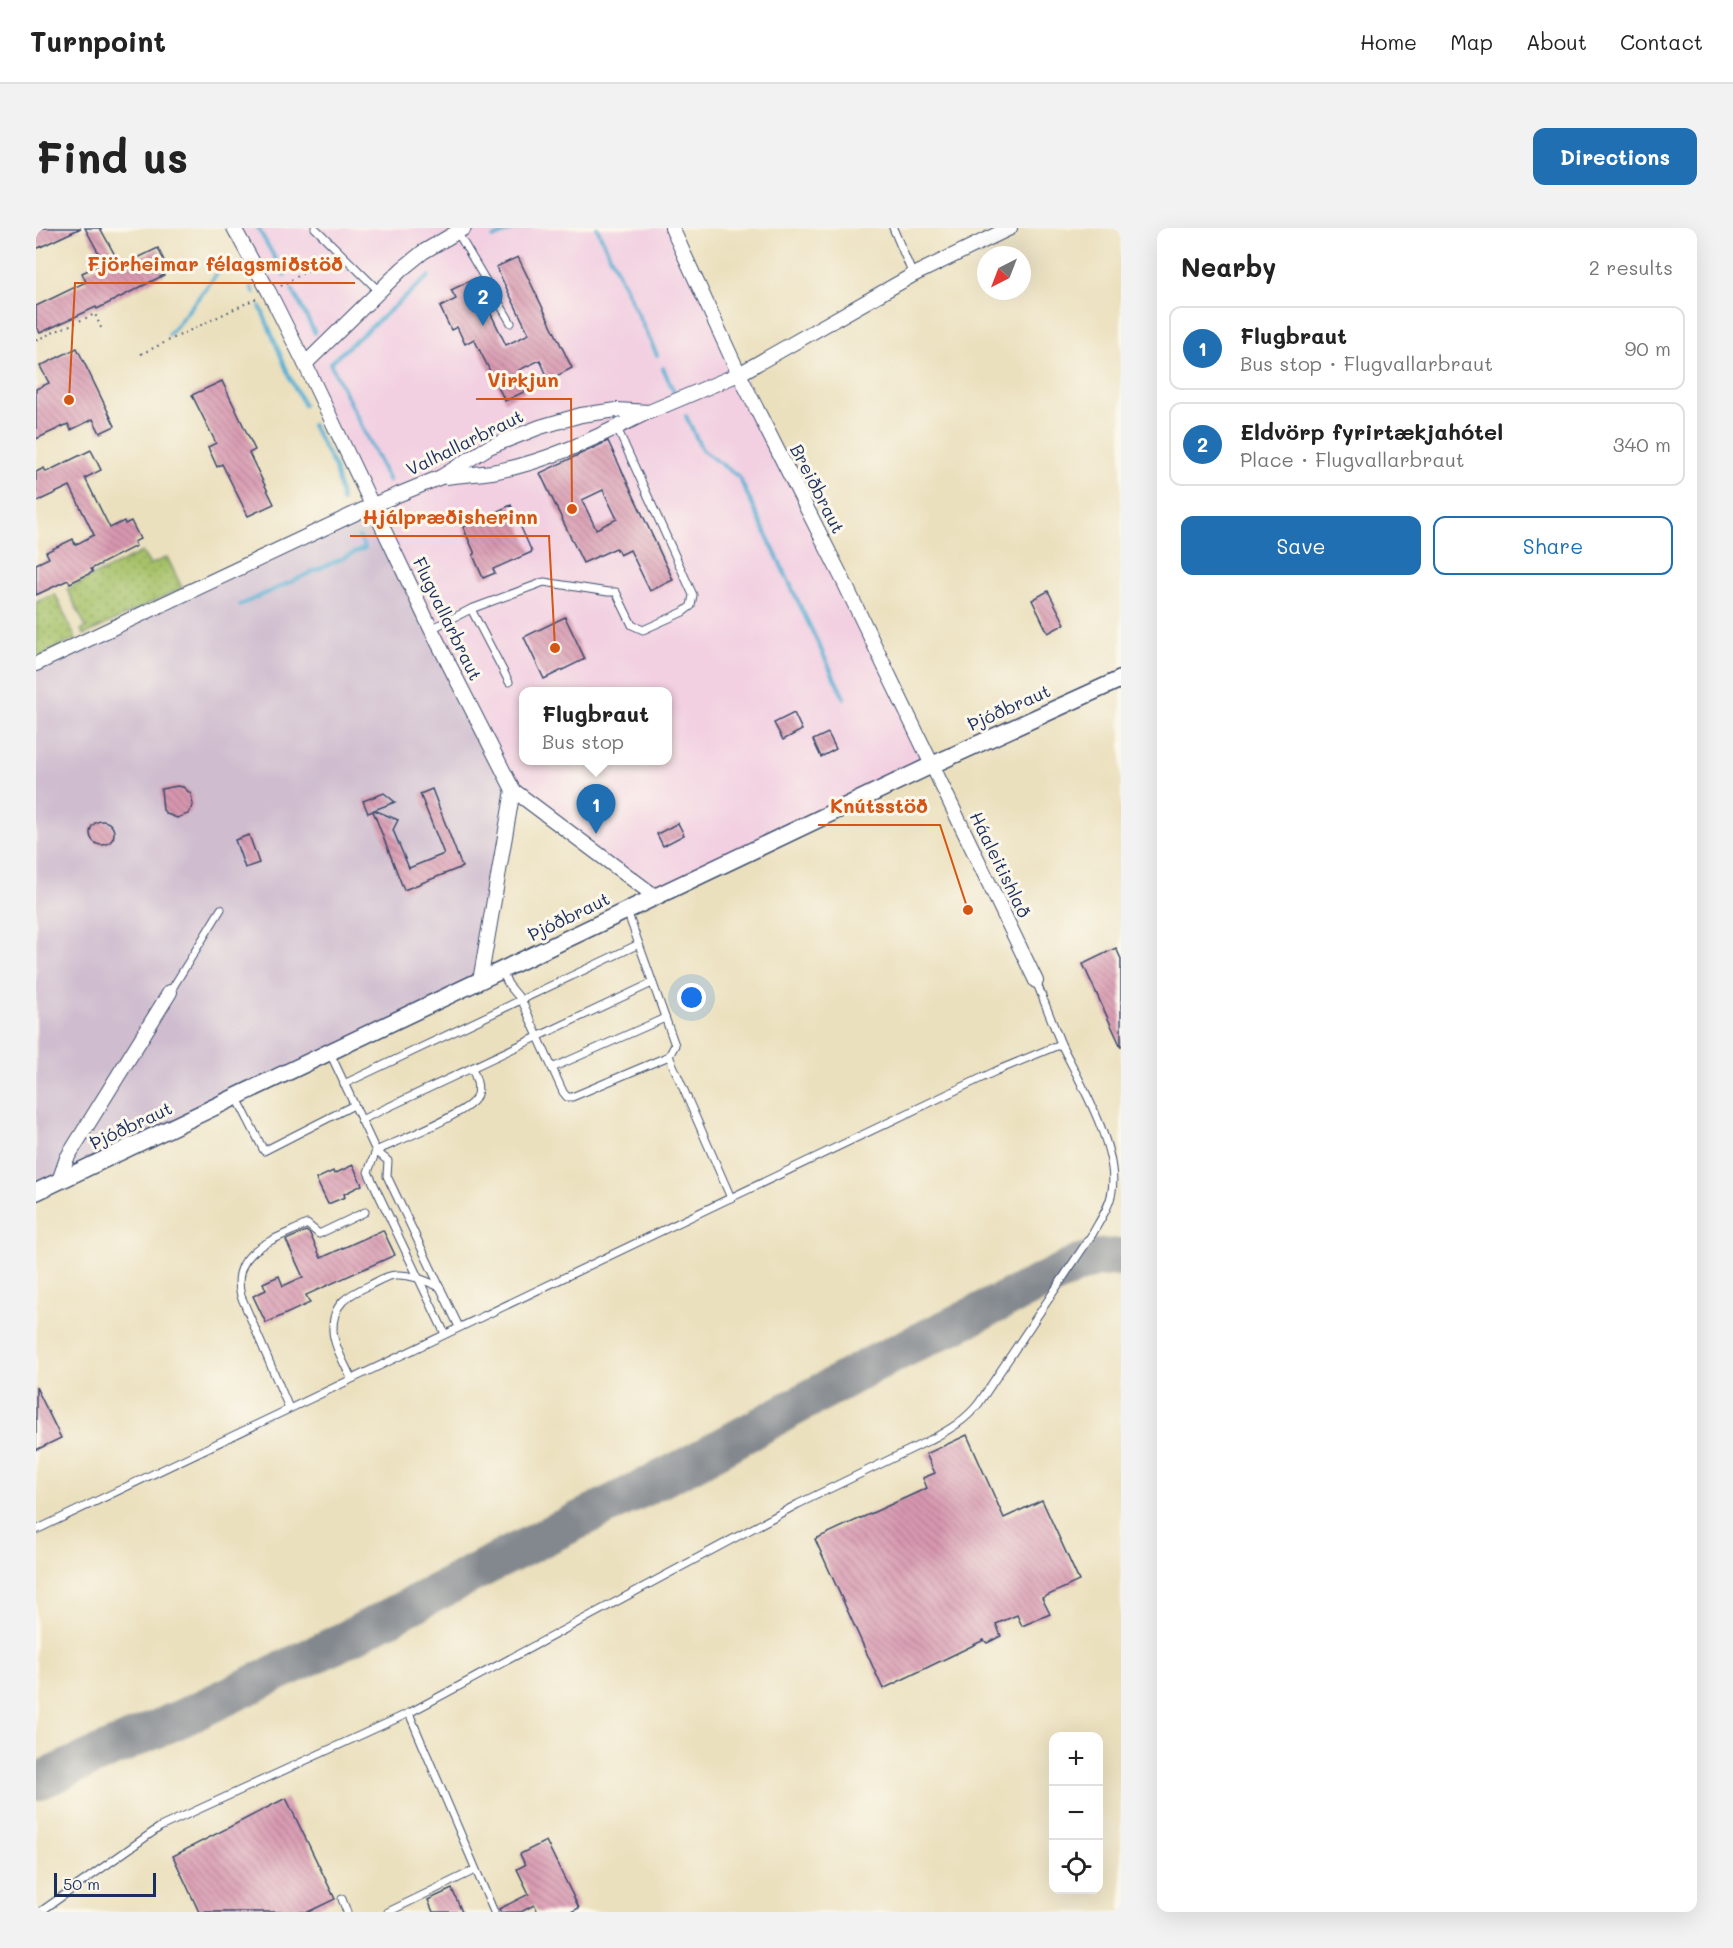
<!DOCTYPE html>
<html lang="en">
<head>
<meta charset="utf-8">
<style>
  body { margin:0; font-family:Mali,sans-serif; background:#f2f2f2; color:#222 }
  .controls { position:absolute; right:18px; bottom:18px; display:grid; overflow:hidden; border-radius:12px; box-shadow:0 6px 24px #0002 }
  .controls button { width:54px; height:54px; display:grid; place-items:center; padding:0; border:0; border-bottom:2px solid #e0e0e0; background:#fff; color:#222; font:30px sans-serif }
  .compass { position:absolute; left:941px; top:18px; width:54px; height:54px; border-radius:50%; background:#fff; box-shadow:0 6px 24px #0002; rotate:222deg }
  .scale { position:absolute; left:18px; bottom:15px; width:102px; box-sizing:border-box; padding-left:6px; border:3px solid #1b2f5e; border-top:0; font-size:16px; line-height:21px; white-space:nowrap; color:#1b2f5e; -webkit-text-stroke:4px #fbf7ec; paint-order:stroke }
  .you { position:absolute; left:656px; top:770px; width:21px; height:21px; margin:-15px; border:4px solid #fff; border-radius:50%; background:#1a73e8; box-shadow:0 0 0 9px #1a73e833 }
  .badge { display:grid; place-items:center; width:39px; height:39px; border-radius:50%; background:#1f6fb2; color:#fff; font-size:20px; font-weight:700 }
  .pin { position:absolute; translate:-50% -50px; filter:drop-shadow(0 2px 3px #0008) }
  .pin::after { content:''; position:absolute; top:32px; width:21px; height:18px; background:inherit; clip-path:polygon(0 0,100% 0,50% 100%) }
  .popup { position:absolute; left:483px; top:459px; width:153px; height:78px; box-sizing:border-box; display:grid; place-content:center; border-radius:12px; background:#fff; filter:drop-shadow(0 2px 4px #0005); font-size:20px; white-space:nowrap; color:#767676 }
  .popup b { font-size:22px; color:#222 }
  .popup::after { content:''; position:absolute; left:50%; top:100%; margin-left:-12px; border:12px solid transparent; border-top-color:#fff }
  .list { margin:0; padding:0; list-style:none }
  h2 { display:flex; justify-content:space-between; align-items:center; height:78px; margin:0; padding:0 24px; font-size:26px }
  h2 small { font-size:20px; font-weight:400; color:#767676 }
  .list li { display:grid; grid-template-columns:39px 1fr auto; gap:18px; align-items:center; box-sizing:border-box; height:84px; margin:0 12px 12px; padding:0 12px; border:2px solid #e0e0e0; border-radius:12px }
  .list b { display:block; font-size:22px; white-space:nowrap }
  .list p { margin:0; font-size:20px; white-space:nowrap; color:#767676 }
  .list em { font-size:20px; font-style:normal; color:#767676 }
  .actions { display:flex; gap:12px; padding:18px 24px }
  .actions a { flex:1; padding:14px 0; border:2px solid #1f6fb2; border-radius:12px; text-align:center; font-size:21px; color:#1f6fb2 }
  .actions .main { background:#1f6fb2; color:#fff }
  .icon { flex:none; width:33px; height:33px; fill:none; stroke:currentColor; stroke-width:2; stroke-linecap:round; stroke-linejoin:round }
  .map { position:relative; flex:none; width:1085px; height:1684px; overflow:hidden; border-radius:12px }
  header { display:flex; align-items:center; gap:36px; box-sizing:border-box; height:84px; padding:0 30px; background:#fff; border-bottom:2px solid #e0e0e0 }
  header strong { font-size:28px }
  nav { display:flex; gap:33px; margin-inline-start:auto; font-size:21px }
  .intro { display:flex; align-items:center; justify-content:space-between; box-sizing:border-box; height:144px; padding:0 36px }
  h1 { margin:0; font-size:42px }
  .button { padding:15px 27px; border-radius:12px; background:#1f6fb2; color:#fff; font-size:21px; font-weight:700 }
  main { display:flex; gap:36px; padding:0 36px }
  aside { flex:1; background:#fff; border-radius:12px; box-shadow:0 6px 24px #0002 }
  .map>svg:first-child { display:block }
</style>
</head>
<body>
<header>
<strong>Turnpoint</strong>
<nav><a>Home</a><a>Map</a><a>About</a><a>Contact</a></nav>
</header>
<div class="intro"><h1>Find us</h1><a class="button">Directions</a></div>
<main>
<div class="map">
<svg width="1085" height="1684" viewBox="0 0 1085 1684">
  <defs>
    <pattern id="grass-dots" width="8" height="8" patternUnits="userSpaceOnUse" patternTransform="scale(1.5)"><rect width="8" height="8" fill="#a6c168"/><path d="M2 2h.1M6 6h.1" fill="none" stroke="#869d59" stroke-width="1.8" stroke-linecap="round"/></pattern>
    <pattern id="building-back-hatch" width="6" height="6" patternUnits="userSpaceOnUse" patternTransform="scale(1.5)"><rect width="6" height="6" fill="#d897af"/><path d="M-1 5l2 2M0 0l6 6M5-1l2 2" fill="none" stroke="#ae7c92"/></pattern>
  </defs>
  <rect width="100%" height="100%" fill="#fbf7ec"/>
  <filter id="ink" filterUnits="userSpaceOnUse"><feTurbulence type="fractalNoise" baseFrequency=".0167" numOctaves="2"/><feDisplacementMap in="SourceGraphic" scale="12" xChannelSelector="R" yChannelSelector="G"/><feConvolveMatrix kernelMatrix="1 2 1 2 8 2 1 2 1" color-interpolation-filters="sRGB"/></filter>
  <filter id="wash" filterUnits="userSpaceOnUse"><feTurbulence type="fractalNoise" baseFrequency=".008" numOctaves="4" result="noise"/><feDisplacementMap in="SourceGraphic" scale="24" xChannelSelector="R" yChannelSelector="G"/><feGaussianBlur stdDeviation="1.35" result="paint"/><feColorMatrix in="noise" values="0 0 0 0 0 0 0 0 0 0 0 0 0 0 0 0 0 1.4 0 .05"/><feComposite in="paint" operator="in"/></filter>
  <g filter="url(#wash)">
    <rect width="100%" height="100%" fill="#ebe0be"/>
    <path fill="#f2cfe1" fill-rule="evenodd" d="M198,0H636L896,537L620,669L477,562ZM488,464H632V532H488Z"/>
    <polygon fill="#cfbdcf" points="337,277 477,562 444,753 0,964 0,436"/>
    <g fill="url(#grass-dots)" stroke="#607863" stroke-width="1.5">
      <polygon points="106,324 114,337 131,329 146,360 48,407 45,402 50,399 31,361"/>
      <polygon points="19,366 40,411 0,430 0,374"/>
    </g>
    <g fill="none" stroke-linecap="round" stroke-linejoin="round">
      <g stroke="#55aed3" stroke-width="4">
        <polyline points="222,0 249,48"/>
        <polyline points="561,0 621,127"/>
        <polyline points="457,10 481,0"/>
        <polyline points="215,60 218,65"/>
        <polyline points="256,61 279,105"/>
        <polyline points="224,78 254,150 268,177"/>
        <polyline points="133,107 184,42"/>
        <polyline points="627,140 639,166"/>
        <polyline points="650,188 666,222 703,249 808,470"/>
        <polyline points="276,197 299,240 306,273"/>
        <polyline points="353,253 294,135 393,48"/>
        <polyline points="204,377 329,320 323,309"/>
      </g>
      <polyline stroke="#83888e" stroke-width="38" points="0,1554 148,1489 301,1416 455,1336 651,1238 835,1137 1045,1035 1061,1030 1085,1029"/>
    </g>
    <g id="blocks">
      <g fill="url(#building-back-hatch)" fill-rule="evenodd">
        <polygon points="0,0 45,0 0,21"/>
        <polygon points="49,0 64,0 85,38 122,20 131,39 126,41 128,47 61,81 60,79 4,105 0,97 0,78 50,54 46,45 68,35"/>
        <polygon points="482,29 536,140 513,152 504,132 483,142 492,162 469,173 438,111 429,116 421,99 415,102 404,79 420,71 415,62 438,51 470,117 493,106 460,39"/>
        <polygon points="41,120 79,198 64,205 57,191 35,202 32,196 0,211 0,161 13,155 4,138"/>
        <polygon points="186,153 219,222 213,225 238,276 212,288 186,236 181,239 172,219 180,215 156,167"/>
        <path d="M572,213L637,352L614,363L594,322L584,327L580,320L547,335L504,245ZM567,262L581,291L560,301L546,272Z"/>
        <polygon points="55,222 65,242 49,250 74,300 88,293 89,296 95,293 104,311 98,314 100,318 55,341 57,344 34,355 32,352 0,367 0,336 13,330 10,324 37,311 39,317 58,307 34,258 0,274 0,244 8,240 10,244"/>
        <polygon points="475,277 496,324 457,341 459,345 447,350 437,327 439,326 427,299"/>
        <polygon points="1012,363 1029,396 1012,405 996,372"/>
        <polygon points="529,389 549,431 508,451 488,409"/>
        <polygon points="758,485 766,502 747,512 738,495"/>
        <polygon points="792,505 800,521 785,529 777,512"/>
        <polygon points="141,558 147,559 155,566 157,577 152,586 141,590 131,586 127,582 125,561"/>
        <polygon points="396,561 426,639 368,662 337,583 332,585 327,573 348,565 359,574 338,582 362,592 357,602 373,640 408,626 384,566"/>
        <circle cx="66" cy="605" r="12"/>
        <polygon points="642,595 648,607 627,618 621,606"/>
        <polygon points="213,607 223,635 209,640 199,612"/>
        <polygon points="1080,720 1085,731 1085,819 1047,736"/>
        <polygon points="317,937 326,957 308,966 309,969 292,976 280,951 297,943 298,946"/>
        <polygon points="347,1002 359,1027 270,1067 274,1075 230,1095 217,1068 230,1062 227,1055 243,1048 247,1058 267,1049 250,1012 270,1003 274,1006 285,1030"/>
        <polygon points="0,1159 25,1210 0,1222"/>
        <polygon points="931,1207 968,1290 1006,1272 1043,1353 1006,1370 1014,1386 986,1398 981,1387 960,1396 965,1408 951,1415 948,1412 847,1461 779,1311 891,1260 887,1250 899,1245 890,1226"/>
        <polygon points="250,1570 299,1671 272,1684 163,1684 137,1628"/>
        <polygon points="510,1613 543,1680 535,1684 502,1684 498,1677 485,1684 464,1684 463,1681 493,1666 481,1641 489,1637 484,1626"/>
        <polygon points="416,1661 426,1684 397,1684 392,1672"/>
      </g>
    </g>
  </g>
  <g filter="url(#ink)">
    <use href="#blocks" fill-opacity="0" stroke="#3a4a6c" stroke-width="1.5"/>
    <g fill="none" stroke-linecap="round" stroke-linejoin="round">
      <g stroke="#3a4a6c" stroke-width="9">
        <g id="service">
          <polyline points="279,0 343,63"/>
          <polyline points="857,0 877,47"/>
          <polyline points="420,2 475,95"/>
          <polyline points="435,381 473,454"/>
          <polyline points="395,401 435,381 508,354 572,364 580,364 596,397 607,402 647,384 655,378 657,367 581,200"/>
          <polyline points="466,743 472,756 486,773 527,864 531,869 536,869 633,828 639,817 591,683"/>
          <polyline points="1000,753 1025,816"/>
          <polyline points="134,764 185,681"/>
          <polyline points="294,825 340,923 352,933 351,948 423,1099"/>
          <polyline points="633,828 695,970"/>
          <polyline points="516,840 629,790"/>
          <polyline points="308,856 603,716"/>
          <polyline points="201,870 228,923 318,877"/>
          <polyline points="325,892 616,755"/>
          <path d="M409,1106L332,944L340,923C359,914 430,886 439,871C445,861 440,850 436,840"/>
          <path d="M315,1150C309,1136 298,1119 297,1103C296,1075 312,1067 334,1057C342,1053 351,1047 360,1047C375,1046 390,1053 404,1059"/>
          <path d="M253,1180L205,1068C193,1022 239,1012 271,996L283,1006L329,984"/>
          <path d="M0,1302L960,843L1025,816C1044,854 1083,920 1076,963C1074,978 1064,992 1057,1005L943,1175C930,1192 913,1202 894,1212L762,1276L373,1485L124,1599L4,1684"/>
          <polyline points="373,1485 458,1684"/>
          <polyline points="306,1671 311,1684"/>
          <polyline points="352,1684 439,1642"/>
        </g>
      </g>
      <g stroke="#3a4a6c" stroke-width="16">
        <g id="minor">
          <polyline points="198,0 233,64 269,136 395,401 477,562 620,669"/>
          <polyline points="636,0 703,146 807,352 1000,753"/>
          <polyline points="269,136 366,41 387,24 428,0"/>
          <path d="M410,249C425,247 441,246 456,244C510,235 561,209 610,185"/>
          <polyline points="0,436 337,277 405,249 453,219 504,199 545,187 581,182 613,184 703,146 877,47 974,0"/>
          <polyline points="444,753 477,562"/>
          <polyline points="23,953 31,930 134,764"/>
        </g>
      </g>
      <g stroke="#3a4a6c" stroke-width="19">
        <polyline id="tertiary" points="0,964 896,537 1085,451"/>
      </g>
      <g stroke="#3a4a6c" stroke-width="2" stroke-dasharray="1.5 4.5" stroke-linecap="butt">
        <polyline points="245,58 294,29"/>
        <polyline points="0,112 59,86 66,102"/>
        <polyline points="105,126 221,70"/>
      </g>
      <use href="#service" stroke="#fff" stroke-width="7"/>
      <use href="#minor" stroke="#fff" stroke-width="14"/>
      <use href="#tertiary" stroke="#fff" stroke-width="16"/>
    </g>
  </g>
  <g text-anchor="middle" stroke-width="6" stroke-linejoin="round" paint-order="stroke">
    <g font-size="18" fill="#1b2f5e" stroke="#fbf7ec">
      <text transform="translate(429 215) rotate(-26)" y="6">Valhallarbraut</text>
      <text transform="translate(781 261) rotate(63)" y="6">Breiðbraut</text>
      <text transform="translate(411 391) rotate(64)" y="6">Flugvallarbraut</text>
      <text transform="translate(973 480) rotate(-24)" y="6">Þjóðbraut</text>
      <text transform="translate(964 637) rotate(64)" y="6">Háaleitishlað</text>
      <text transform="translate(533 689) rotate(-26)" y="6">Þjóðbraut</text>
      <text transform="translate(95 898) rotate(-25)" y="6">Þjóðbraut</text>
    </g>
  </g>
  <path fill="none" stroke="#d45514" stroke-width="2" d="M33 172L39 55H319M536 281L535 171H440M519 420L513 308H314M932 682L904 597H782"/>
  <g fill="#d45514" stroke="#fbf7ec" stroke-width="2">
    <circle cx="33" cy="172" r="6"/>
    <circle cx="536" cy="281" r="6"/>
    <circle cx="519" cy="420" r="6"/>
    <circle cx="932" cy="682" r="6"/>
  </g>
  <g font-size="20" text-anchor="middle" font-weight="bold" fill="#d45514" stroke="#fbf7ec" stroke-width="6" stroke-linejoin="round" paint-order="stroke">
    <text x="179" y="43">Fjörheimar félagsmiðstöð</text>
    <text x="487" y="159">Virkjun</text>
    <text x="414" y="296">Hjálpræðisherinn</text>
    <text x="843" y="585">Knútsstöð</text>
  </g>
</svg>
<div class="controls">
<button>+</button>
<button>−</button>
<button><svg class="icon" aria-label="locate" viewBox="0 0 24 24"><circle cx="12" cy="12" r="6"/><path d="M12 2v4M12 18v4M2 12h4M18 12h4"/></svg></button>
</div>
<svg class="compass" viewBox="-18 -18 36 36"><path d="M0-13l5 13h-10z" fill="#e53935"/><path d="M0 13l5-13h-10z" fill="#767676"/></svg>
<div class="scale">50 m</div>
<div class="you"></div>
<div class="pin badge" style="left:560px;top:606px">1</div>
<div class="popup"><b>Flugbraut</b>Bus stop</div>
<div class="pin badge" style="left:447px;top:98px">2</div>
</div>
<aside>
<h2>Nearby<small>2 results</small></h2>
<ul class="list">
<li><span class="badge">1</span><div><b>Flugbraut</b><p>Bus stop · Flugvallarbraut</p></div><em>90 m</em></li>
<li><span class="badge">2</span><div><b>Eldvörp fyrirtækjahótel</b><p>Place · Flugvallarbraut</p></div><em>340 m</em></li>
</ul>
<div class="actions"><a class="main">Save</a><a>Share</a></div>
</aside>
</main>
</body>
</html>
